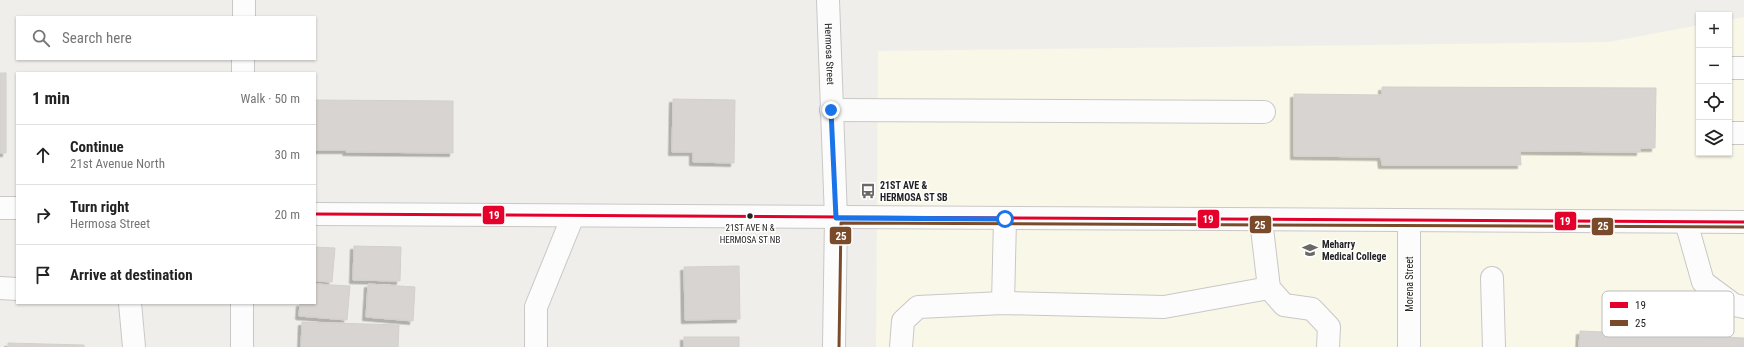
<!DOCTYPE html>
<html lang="en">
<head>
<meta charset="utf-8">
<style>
  body { margin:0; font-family:"Roboto Condensed",sans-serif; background:#f6f6f6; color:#222 }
  .controls { position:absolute; right:12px; top:12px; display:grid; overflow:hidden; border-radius:0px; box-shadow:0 1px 3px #0004 }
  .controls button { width:36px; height:36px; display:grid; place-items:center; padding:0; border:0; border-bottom:1px solid #e0e0e0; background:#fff; color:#222; font:20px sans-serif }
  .stop { position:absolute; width:12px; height:12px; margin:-9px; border:3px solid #1a73e8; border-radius:50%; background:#fff }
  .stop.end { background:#1a73e8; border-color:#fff; box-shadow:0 1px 4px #0008 }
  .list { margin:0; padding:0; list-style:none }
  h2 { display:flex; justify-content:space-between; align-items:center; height:52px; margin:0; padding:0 16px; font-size:17px }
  h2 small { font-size:13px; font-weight:400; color:#767676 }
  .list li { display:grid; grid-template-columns:26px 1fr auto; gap:12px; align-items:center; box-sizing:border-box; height:60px; padding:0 16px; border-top:1px solid #e0e0e0 }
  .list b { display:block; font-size:15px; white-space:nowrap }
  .list p { margin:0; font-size:13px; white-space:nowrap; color:#767676 }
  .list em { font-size:13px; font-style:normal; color:#767676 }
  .icon { flex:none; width:22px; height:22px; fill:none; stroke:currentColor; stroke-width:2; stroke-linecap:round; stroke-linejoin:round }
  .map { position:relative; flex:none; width:1744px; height:347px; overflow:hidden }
  .search { position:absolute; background:#fff; box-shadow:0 1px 3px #0004; left:16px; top:16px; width:300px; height:44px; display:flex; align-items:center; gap:10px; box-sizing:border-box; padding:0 14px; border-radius:0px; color:#767676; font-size:15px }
  .panel { position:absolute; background:#fff; box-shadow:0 1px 3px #0004; left:16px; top:72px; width:300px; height:232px; border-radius:0px }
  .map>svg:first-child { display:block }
</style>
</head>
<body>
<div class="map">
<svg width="1744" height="347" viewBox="0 0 1744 347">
  <defs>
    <filter id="shadow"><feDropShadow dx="-3.5" dy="3.5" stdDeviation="0" flood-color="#0004"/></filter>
  </defs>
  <rect width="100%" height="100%" fill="#f0eeeb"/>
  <polygon fill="#f8f7e8" points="1744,17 1744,347 876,347 878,51 1609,42 1699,25 1699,153 1729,153 1729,20"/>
  <g fill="#d7d4d2" stroke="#d3d0cc" filter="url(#shadow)">
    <rect x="0" y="73" width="6" height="80"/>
    <polygon points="1382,87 1656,88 1655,148 1640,148 1640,152 1520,151 1521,165 1382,165 1381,157 1294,156 1294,94 1382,95"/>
    <polygon points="673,99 735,100 734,163 693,162 693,152 672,152"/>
    <polygon points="315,100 453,101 453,153 346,152 347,150 315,150"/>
    <polygon points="354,246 401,247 400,281 353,280"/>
    <polygon points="315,247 335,248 332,282 315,281"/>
    <polygon points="739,266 740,319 685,320 684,267"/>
    <polygon points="315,284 350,286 347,320 299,316 300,303 315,303"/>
    <polygon points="368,284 415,287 413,321 366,317"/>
    <polygon points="302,322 399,325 398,347 301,347"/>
    <polygon points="1580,331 1744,338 1744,347 1579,347"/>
    <rect x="684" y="337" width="55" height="10"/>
    <polygon points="8,343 84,345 84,347 8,347"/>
  </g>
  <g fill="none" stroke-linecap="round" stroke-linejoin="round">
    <g stroke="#c9c8c7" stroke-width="24">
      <g id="minor">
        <path id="s1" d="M828,0L836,218L834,347"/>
        <polyline points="244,17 244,0"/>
        <polyline points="1729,68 1744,68"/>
        <polyline points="243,73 243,59"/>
        <polyline points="831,110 1264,112"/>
        <polyline points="1729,133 1744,133"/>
        <polyline points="0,208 17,208"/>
        <polyline points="315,214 1744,222"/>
        <polyline points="1261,220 1269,288 1284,305 1312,309 1329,327 1328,347"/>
        <polyline points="1686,222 1703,282 1734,305 1744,307"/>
        <polyline points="1492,278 1494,347"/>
        <polyline points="0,288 17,289"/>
        <polyline points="130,303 134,347"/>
        <polyline points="242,303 242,347"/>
        <polyline points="1003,303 1005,219"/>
        <polyline points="536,347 536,307 573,216"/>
        <polyline points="901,347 903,321 918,307 1003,303 1164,307 1269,288"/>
        <polyline points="1409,347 1409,221"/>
      </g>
    </g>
    <use href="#minor" stroke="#fdfcfc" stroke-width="22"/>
    <g stroke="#fff" stroke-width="6">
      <polyline id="bus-1" points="315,214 1744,222"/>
    </g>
    <g stroke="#fff" stroke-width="6">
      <polyline id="bus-2" points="839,347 841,223 1744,227"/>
    </g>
    <use href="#bus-1" stroke="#e4002b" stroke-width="3"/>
    <use href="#bus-2" stroke="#7a4b2a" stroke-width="3"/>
  </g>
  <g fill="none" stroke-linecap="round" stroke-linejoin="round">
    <polyline stroke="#1a73e8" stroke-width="5" points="831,110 836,218 1005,219"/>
  </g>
  <defs>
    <g id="bus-bare" transform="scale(1.2)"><path d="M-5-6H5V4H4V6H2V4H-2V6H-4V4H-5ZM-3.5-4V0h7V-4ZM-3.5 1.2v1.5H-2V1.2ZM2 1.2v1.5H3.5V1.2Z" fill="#6a6968" stroke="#fff" stroke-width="2.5" paint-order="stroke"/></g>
    <g id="university-bare" transform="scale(1.2)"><path d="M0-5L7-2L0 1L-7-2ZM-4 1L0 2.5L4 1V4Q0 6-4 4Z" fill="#6a6968" stroke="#fff" stroke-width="2.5" paint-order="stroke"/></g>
  </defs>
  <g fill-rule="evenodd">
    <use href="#bus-bare" x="868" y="191"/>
    <use href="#university-bare" x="1310" y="250"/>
  </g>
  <circle fill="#222" stroke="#fff" stroke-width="1.5" cx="750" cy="216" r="3.5"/>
  <g text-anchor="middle" stroke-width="3" stroke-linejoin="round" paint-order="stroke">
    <g font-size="9" fill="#222" stroke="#fff">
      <text x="750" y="231">21ST AVE N &amp;<tspan x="750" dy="12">HERMOSA ST NB</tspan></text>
    </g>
    <g font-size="10" fill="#222" stroke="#fff">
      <text dy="4" stroke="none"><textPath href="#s1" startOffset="54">Hermosa Street</textPath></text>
      <text transform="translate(1409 284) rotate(-90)" y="4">Morena Street</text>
    </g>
    <g font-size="10" font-weight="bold" fill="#222" stroke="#fff" text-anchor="start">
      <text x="880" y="189">21ST AVE &amp;<tspan x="880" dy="12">HERMOSA ST SB</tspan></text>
      <text x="1322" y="248">Meharry<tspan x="1322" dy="12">Medical College</tspan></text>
    </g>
  </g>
  <rect x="1602" y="291" width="132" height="46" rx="6" fill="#fff" stroke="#bdbdbd" stroke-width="1"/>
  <rect x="1610" y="302" width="18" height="6" fill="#e4002b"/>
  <rect x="1610" y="320" width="18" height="6" fill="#7a4b2a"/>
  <g font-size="11" fill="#222">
    <text x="1635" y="309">19</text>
    <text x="1635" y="327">25</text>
  </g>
  <g stroke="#fff" stroke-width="1.5">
    <rect x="482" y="205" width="23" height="20" rx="4" fill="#e4002b"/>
    <rect x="1197" y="209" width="23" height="20" rx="4" fill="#e4002b"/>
    <rect x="1554" y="211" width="23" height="20" rx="4" fill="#e4002b"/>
    <rect x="1249" y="215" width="23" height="19" rx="4" fill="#7a4b2a"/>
    <rect x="1591" y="217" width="23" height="19" rx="4" fill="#7a4b2a"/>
    <rect x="829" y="226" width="23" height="19" rx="4" fill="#7a4b2a"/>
  </g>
  <g font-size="11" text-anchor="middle" font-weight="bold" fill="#fff">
    <text x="494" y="219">19</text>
    <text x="1208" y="223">19</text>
    <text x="1565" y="225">19</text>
    <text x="1260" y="229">25</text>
    <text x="1603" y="230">25</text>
    <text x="841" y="240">25</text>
  </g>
</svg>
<div class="controls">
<button>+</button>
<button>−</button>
<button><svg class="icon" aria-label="locate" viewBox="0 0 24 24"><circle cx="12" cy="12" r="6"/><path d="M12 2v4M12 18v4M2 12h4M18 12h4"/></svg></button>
<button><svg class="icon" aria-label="layers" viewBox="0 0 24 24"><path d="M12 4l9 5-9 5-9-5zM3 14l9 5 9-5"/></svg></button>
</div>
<div class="stop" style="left:1005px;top:219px"></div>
<div class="stop end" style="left:831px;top:110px"></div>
<div class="search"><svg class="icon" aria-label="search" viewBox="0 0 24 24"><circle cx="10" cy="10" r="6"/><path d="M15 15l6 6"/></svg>Search here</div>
<section class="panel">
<h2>1 min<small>Walk · 50 m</small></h2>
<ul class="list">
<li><svg class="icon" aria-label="ahead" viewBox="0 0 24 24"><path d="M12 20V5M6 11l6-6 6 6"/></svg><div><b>Continue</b><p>21st Avenue North</p></div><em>30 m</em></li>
<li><svg class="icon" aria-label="right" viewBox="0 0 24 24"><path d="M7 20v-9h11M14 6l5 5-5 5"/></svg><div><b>Turn right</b><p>Hermosa Street</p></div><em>20 m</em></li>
<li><svg class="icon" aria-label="arrive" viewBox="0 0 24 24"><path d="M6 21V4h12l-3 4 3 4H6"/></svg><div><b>Arrive at destination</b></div></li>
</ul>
</section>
</div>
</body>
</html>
